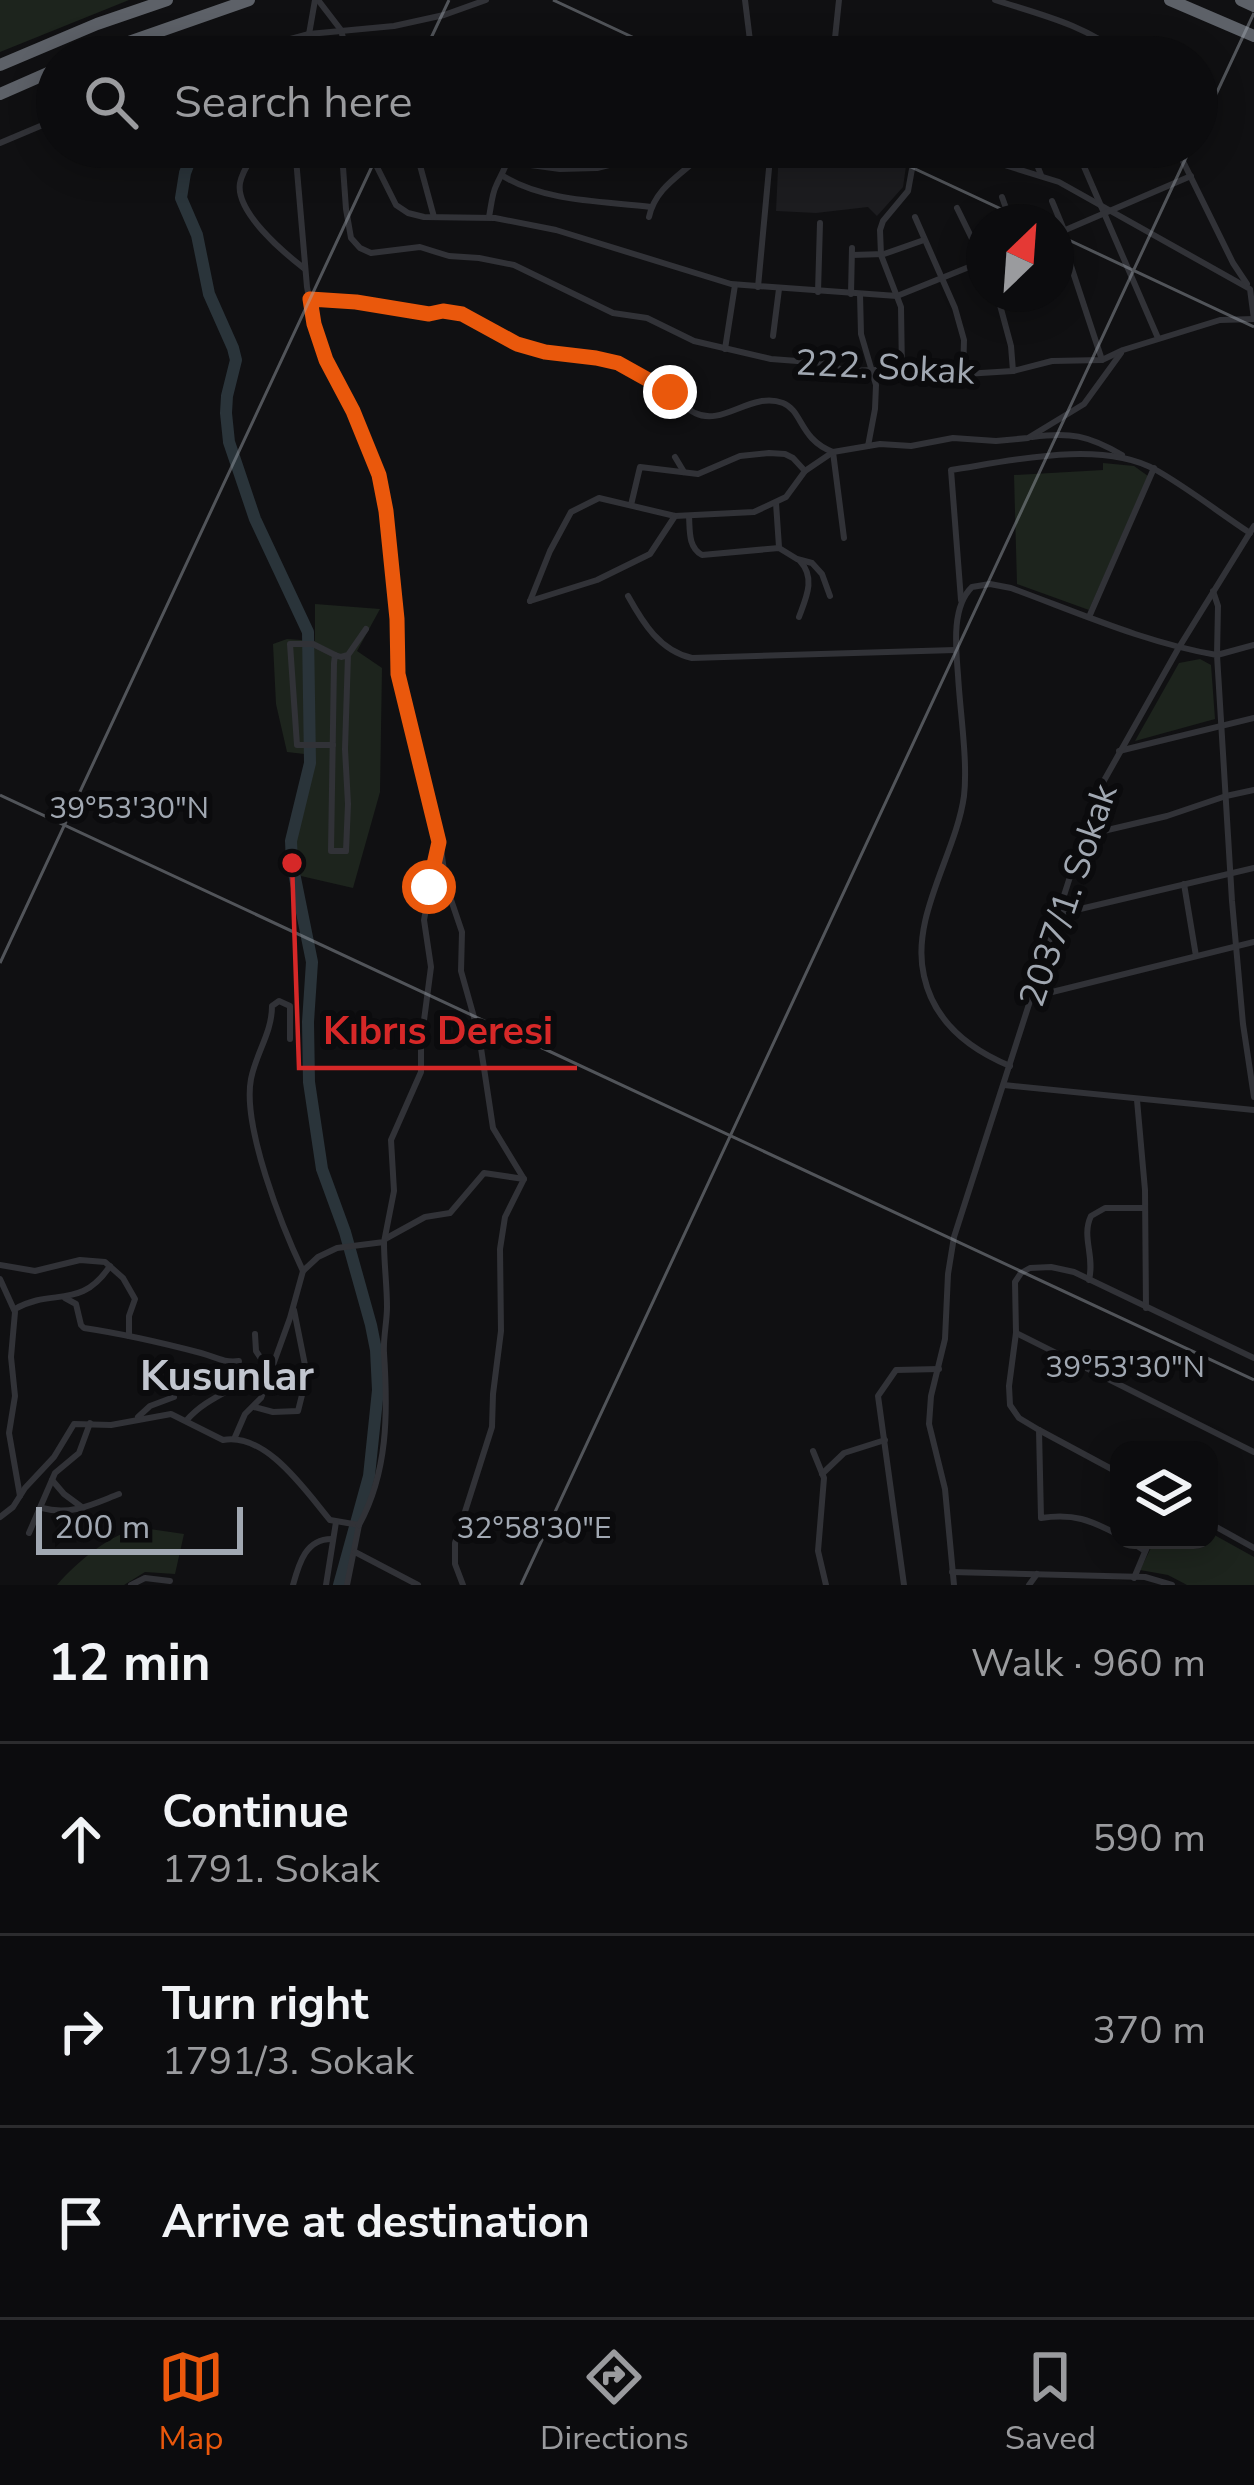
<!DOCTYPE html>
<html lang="en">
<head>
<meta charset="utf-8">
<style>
  body { margin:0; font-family:"Nunito Sans",sans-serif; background:#1a1a1c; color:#f1f3f6 }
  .controls { position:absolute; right:36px; bottom:36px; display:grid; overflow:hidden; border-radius:24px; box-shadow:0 6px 30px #0003 }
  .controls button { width:108px; height:108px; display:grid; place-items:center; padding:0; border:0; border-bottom:3px solid #2c2c2e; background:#0c0c0e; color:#f1f3f6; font:60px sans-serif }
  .compass { position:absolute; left:966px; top:204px; width:108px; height:108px; border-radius:50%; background:#0c0c0e; box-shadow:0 6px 30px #0003; rotate:25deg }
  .scale { position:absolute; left:36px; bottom:30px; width:207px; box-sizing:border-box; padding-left:12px; border:6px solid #a1a8b2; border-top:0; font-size:33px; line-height:42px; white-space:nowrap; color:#a1a8b2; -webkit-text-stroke:9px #0b0b0d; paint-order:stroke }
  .stop { position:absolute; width:36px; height:36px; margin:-27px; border:9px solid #ea580c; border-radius:50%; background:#fff }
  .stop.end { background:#ea580c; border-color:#fff; box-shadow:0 3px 12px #0008 }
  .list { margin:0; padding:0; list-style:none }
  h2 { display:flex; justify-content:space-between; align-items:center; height:156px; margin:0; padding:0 48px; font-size:51px }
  h2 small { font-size:39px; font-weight:400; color:#9a9b9e }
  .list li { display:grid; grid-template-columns:78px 1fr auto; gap:36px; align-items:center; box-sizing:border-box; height:192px; padding:0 48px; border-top:3px solid #2c2c2e }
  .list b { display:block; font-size:45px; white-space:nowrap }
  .list p { margin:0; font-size:39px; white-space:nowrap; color:#9a9b9e }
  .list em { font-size:39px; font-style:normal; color:#9a9b9e }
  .icon { flex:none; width:66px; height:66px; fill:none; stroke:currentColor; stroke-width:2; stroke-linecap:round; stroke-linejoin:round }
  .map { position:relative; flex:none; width:1254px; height:1585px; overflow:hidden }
  .search { position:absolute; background:#0c0c0e; box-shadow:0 6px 30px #0003; left:36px; right:36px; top:36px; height:132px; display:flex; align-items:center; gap:30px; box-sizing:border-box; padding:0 42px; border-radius:66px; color:#9a9b9e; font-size:45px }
  .sheet { height:732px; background:#0c0c0e }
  nav { display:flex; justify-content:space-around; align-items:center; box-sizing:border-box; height:168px; border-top:3px solid #2c2c2e; background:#0c0c0e; font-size:33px; color:#9a9b9e }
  nav a { display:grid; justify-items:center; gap:6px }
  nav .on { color:#ea580c }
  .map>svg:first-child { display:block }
</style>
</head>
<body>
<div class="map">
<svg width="1254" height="1585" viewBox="0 0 1254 1585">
  <rect width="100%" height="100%" fill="#101012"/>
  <polygon fill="#1c1c1f" points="779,147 887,147 908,152 903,187 877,216 868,207 816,213 776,211"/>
  <g fill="#1d241d">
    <polygon points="0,0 129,0 0,52"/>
    <polygon points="1103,463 1134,466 1148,476 1089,610 1017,584 1014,475 1103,470"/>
    <polygon points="315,604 380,609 357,651 382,668 380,792 353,888 301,876 293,852 313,755 287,752 276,704 273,644 287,639 315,641"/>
    <polygon points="1200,659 1211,665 1215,719 1135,741 1179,663"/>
    <path d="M143,1528L184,1534L175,1574L145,1572L124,1585H57C77,1562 111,1532 143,1528Z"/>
    <polygon points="1209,1532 1254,1557 1254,1585 1187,1585 1168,1575 1140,1570 1155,1540 1209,1540"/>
  </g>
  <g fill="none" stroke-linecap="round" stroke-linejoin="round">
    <polyline stroke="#2a343a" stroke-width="12" points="195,147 185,173 181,198 197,235 209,294 233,348 236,360 227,396 226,413 229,442 255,519 308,632 310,763 291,841 292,863 312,962 308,1022 309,1082 322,1169 345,1232 371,1325 376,1350 378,1390 369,1476 339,1585"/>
    <g stroke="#313237" stroke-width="6">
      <polyline points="318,0 341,30 348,57"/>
      <polyline points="745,0 752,57"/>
      <path d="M995,0C1042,15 1086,25 1125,57"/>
      <polyline points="224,57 309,34 394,26 444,15 486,0"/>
      <polyline points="305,57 315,0"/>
      <polyline points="833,57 839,0"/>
      <polyline points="0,143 57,119"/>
      <path d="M258,147C252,158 242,171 240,183C235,212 284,253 305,269"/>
      <polyline points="295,147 307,287 314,324 326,360 353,411 379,475 386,511 397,619 398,674 441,849 446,885 462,932 461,971 479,1035 493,1128 524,1179 505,1217 500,1249 501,1331 493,1394 492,1427 455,1543 455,1564 463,1585"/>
      <polyline points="344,147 342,153 346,209 351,238 360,248 371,253 420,247 449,256 479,258 514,265 613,313 647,318 694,341 771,359 824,363 846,371 876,370 949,375 1013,371 1052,361 1102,360 1123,350 1220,320 1254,319"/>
      <polyline points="367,147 396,205 408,213 424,217 495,218 556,230 731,284 897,296 984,261"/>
      <polyline points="415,147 434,217"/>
      <polyline points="947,147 1059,182 1250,289 1254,319"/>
      <polyline points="1030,147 1041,175"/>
      <polyline points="1176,147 1233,263 1247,284"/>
      <polyline points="1079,155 1158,338"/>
      <polyline points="508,162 560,169 597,168 665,151 712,147"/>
      <path d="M503,176C545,202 604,201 651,207"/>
      <polyline points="1002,197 1011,222"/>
      <polyline points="1052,201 1064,230 1068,257 1102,360"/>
      <polyline points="957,208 983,261"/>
      <path d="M489,217C491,207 492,194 496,186C502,172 509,164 509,147"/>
      <path d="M649,217C656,184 688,172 708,148"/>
      <polyline points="915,217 955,308 964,340 963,375"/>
      <polyline points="1056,234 1191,176"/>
      <polyline points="852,255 884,254 924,240"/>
      <polyline points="758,287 771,147"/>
      <polyline points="818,292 820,223"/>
      <polyline points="851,294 852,248"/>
      <polyline points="860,294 861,334 876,385 875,409 868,446"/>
      <polyline points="997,294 1011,346 1013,371"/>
      <path d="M310,300C325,300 340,300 355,302C379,305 404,314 428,314C440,314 451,310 464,314C493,324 515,347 546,353C570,357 596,354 619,363C636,371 659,384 674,396C681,401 687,410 695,413C723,427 751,391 783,403C803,411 799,439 833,452"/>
      <polyline points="773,336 779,289"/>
      <polyline points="725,349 735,285"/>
      <polyline points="902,372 901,307 881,255 880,230 883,221 908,191 916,147"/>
      <path d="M1032,437C1070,432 1088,435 1122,455"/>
      <polyline points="833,452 844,538"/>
      <polyline points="675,457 684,472"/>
      <polyline points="776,503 779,547"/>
      <polyline points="631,505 640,467 698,474 740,456 769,453 785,454 793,458 805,471"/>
      <path d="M689,516C690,531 688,547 702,555L779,548L797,559L812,563L822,574L830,596"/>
      <polyline points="1213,591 1218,606 1217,655 1254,645"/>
      <path d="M628,596C643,623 660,651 692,658L955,650"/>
      <path d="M961,600L951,470C1010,461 1101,439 1156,470C1188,488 1218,512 1250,533"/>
      <polyline points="530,601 550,551 571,512 599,498 675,516 754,512 786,497 805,471 833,452 880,444 911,446 953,438 996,441 1028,438 1084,404 1121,353"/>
      <polyline points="530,601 597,580 650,554 675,516"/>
      <path d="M799,617C806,598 816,578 800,561"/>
      <polyline points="1089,617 1154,468"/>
      <polyline points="348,655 341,657 335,655 334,663 331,851 346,851 348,804 345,749 348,655 366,629"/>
      <polyline points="333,745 297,745 290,644 313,644 335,655"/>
      <polyline points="1119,751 1254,718"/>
      <polyline points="1082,836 1167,816 1226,796 1254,790"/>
      <polyline points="1184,884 1196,956"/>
      <polyline points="1059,914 1254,868"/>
      <polyline points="1032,997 1254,942"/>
      <path d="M290,1039V1006L279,1001L272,1006C272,1033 256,1053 251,1079C242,1126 282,1227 303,1271"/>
      <path d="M1010,1066C969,1049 934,1022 924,976C910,917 956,854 964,796C968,761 960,712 958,675C956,649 951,607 972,587L990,584L1011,588C1079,613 1146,643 1217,655L1232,901L1243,1024L1254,1097"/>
      <polyline points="1004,1085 1254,1110"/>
      <polyline points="1137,1100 1145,1190 1146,1308"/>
      <polyline points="385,1239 425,1217 450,1213 484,1173 524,1179"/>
      <polyline points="0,1265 35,1271 80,1260 105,1262 123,1278 135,1299 129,1316 129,1336"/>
      <polyline points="0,1279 15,1312 11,1357 15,1396 9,1433 20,1496"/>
      <path d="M1089,1280C1095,1255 1081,1237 1091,1216L1105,1208H1145"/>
      <path d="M65,1298L76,1304L81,1325L84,1328C124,1334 163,1343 201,1353C216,1357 223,1363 239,1361"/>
      <path d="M15,1309C53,1287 80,1311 110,1266"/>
      <polyline points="1016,1333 1254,1452"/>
      <polyline points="255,1334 256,1351 266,1366"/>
      <polyline points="254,1407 273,1412 298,1411 307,1375 294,1310"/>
      <polyline points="138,1417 150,1406 174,1397"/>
      <path d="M186,1421C208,1395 241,1389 266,1366L269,1368"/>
      <path d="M1039,1430L1041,1518C1074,1513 1090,1520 1119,1535"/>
      <polyline points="235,1437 245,1414 261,1398 290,1318 303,1271 318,1257 337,1248 384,1242 394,1191 391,1140 421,1072 421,1043 431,967 424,920 438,846"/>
      <polyline points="813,1451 824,1478 818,1551 826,1585"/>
      <polyline points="1119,1473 1039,1430 1019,1418 1010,1405 1009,1386 1016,1333 1015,1282 1021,1273 1030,1268 1051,1267 1074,1272 1254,1358"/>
      <polyline points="822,1474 844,1453 885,1440"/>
      <polyline points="52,1480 64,1494 83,1508"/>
      <path d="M42,1508C71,1516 93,1504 119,1494"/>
      <path d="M0,1517L13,1507L25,1488L54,1457L74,1424L111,1425L171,1414L223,1440C266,1432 305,1490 330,1520L359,1525L347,1585"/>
      <polyline points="1209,1523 1254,1548"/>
      <path d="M359,1525C388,1472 388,1413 384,1353C383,1338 387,1322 387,1307C387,1285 384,1264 384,1242"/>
      <polyline points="29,1533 55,1473 79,1453 90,1423"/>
      <polyline points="1128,1540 1145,1551"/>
      <polyline points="355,1552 418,1585"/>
      <polyline points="952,1572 1145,1577 1172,1585"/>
      <polyline points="1134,1578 1150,1540"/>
      <polyline points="131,1585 145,1578 170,1581"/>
      <path d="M293,1585C299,1563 306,1538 333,1539"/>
      <polyline points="326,1585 336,1522"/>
      <polyline points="904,1585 878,1396 896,1370 939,1369"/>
      <polyline points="954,1585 945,1489 929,1424 931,1396 945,1339 948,1274 954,1237 1097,793 1178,649 1254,526"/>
      <polyline points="1029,1585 1037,1574"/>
    </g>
    <g stroke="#5d6168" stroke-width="12">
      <polyline points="1170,0 1254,36"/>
      <polyline points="1241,0 1254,6"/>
      <polyline points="86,57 249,0"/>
      <polyline points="0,65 97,24 167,0"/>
      <polyline points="0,94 57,69"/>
    </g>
  </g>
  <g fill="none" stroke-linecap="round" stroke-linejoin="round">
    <polyline stroke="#ea580c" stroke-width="15" points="429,887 439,842 398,674 397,619 386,511 379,475 353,411 326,360 314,324 310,299 356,302 429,314 443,311 462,314 517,344 545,352 596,358 618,363 670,392"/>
  </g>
  <path fill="none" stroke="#a1a8b2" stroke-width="3" stroke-opacity="0.45" d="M553,0L675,57M422,57L449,0M1197,135L1254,13M868,147L1029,222M1056,234L1254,327M0,795L1254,1380M0,963L381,147M521,1585L1191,147"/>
  <g text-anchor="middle" stroke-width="12" stroke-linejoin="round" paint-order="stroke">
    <g font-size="36" fill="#a1a8b2" stroke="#0b0b0d">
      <text transform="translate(885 366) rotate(3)" y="13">222. Sokak</text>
      <text transform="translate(1067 895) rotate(-71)" y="13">2037/1. Sokak</text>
    </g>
    <g font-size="42" font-weight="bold" fill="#c2c6cf" stroke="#0b0b0d">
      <text x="227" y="1390">Kusunlar</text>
    </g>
  </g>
  <g font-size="30" text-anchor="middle" fill="#a1a8b2" stroke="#0b0b0d" stroke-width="12" stroke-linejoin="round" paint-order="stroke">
    <text x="129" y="818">39°53'30"N</text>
    <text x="1125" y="1377">39°53'30"N</text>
    <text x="534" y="1538">32°58'30"E</text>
  </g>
  <path fill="none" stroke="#d62828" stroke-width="4.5" d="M292 863L299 1068H577"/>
  <circle fill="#d62828" stroke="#0b0b0d" stroke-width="4.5" cx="292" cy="863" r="12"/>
  <g font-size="39" text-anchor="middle" font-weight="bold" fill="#d62828" stroke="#0b0b0d" stroke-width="12" stroke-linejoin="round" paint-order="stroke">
    <text x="438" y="1044">Kıbrıs Deresi</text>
  </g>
</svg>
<div class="controls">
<button><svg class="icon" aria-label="layers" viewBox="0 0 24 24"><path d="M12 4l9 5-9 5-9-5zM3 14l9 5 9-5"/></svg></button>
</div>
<svg class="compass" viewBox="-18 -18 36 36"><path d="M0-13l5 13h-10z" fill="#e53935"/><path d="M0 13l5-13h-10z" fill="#9a9b9e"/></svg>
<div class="scale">200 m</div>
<div class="stop" style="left:429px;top:887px"></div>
<div class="stop end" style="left:670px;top:392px"></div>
<div class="search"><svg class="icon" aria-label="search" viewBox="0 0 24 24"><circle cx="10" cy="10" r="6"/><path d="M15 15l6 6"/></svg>Search here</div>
</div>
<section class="sheet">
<h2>12 min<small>Walk · 960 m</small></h2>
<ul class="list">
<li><svg class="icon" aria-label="ahead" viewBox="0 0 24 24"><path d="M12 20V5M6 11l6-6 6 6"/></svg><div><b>Continue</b><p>1791. Sokak</p></div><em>590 m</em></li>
<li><svg class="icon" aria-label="right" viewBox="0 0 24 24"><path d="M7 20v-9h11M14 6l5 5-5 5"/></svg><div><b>Turn right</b><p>1791/3. Sokak</p></div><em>370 m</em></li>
<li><svg class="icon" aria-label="arrive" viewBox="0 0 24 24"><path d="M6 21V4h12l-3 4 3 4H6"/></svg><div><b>Arrive at destination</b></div></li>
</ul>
</section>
<nav>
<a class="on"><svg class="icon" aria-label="map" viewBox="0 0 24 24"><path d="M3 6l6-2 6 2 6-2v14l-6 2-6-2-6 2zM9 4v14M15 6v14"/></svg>Map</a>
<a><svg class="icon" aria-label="directions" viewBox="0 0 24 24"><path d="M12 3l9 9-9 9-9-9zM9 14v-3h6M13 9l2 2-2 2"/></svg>Directions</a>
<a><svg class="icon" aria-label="saved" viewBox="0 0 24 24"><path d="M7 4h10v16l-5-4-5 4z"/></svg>Saved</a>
</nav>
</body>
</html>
